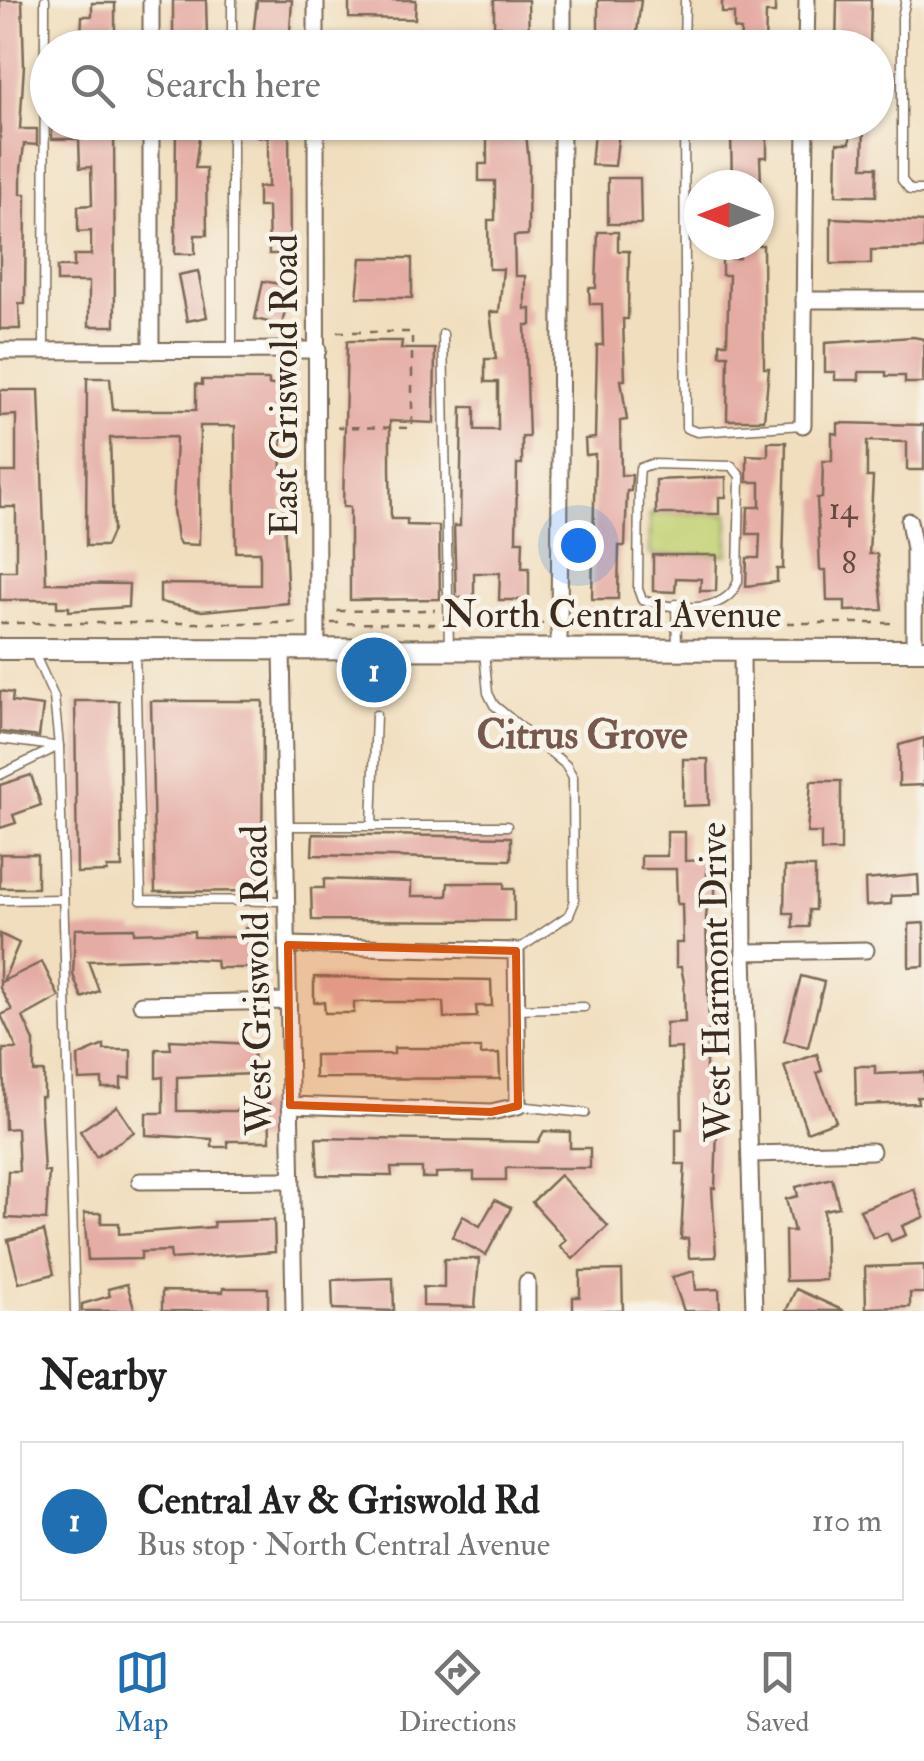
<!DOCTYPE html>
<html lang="en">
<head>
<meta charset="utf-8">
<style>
  body { margin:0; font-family:"IM FELL Double Pica",serif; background:#f2f2f2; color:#222 }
  .compass { position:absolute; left:684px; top:170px; width:90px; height:90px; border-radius:50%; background:#fff; box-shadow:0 2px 8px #0004; rotate:270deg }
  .you { position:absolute; left:578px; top:545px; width:35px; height:35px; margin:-25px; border:8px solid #fff; border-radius:50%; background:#1a73e8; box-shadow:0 0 0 15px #1a73e833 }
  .badge { display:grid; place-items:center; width:65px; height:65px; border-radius:50%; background:#1f6fb2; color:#fff; font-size:32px; font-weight:700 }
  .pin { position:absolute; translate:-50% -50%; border:5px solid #fff; box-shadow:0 2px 10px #0006 }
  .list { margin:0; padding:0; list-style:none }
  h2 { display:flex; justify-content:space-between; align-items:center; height:130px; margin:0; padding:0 40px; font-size:42px }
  h2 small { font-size:32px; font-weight:400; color:#767676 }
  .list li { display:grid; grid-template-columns:65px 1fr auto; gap:30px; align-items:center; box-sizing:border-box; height:160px; margin:0 20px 20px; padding:0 20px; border:2px solid #e0e0e0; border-radius:0px }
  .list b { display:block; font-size:38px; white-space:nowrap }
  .list p { margin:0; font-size:32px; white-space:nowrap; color:#767676 }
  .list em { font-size:32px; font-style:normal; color:#767676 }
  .icon { flex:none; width:55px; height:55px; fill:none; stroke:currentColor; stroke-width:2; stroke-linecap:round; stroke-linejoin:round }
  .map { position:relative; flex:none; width:924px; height:1311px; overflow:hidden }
  .search { position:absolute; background:#fff; box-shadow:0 2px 8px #0004; left:30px; right:30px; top:30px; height:110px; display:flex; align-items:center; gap:25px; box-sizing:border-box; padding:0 35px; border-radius:55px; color:#767676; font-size:38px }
  .sheet { height:310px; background:#fff }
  nav { display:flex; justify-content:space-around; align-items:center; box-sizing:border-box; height:140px; border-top:2px solid #e0e0e0; background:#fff; font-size:28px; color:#767676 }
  nav a { display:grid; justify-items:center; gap:5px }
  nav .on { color:#1f6fb2 }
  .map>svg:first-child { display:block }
</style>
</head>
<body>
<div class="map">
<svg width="924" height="1311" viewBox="0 0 924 1311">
  <rect width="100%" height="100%" fill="#f7f3e8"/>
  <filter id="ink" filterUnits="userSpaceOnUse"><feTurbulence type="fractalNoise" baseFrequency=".01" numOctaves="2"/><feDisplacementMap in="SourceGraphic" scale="20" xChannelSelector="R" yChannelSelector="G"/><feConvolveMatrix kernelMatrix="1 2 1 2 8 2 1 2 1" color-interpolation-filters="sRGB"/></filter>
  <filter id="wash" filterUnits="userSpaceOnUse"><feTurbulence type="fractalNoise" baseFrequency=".0048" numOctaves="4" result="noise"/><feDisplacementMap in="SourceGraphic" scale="40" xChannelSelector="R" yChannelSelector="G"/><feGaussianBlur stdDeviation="2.25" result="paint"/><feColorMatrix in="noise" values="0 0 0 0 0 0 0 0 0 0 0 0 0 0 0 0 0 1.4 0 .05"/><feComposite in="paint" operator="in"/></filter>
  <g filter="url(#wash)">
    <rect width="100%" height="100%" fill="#f1debe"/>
    <rect fill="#c2d173" stroke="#7e7e48" stroke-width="2.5" x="650" y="514" width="78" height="41"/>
    <g id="blocks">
      <g fill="#e5aca4">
        <polygon points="0,0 22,0 24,65 20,129 37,129 37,145 24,144 21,170 21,194 26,194 25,304 19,304 20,329 0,329"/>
        <polygon points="173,0 206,0 207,36 224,37 224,48 173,48"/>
        <polygon points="257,0 292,0 289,48 252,45"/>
        <polygon points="349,0 416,0 415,19 349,18"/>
        <polygon points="494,0 528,0 529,42 500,43 500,26 494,26"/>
        <polygon points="598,0 641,0 635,48 598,48"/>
        <polygon points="722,0 775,0 775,13 766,13 765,48 740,48 741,30 734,29 734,13 722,13"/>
        <polygon points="837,0 871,0 870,48 836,48"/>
        <polygon points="92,3 115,3 115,41 81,41 82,16 92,16"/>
        <polygon points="52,122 114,122 115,326 89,326 89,282 57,282 57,267 74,267 74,255 91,255 91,231 78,232 78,206 92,205 91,167 80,168 79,139 52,139"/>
        <polygon points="176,122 201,122 195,168 206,168 207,235 195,235 195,254 175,254"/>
        <polygon points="256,122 289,122 290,254 269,254 268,207 258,207 258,187 268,187 268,137 257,137"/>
        <polygon points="493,122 525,122 529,164 528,235 514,236 515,276 525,276 525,309 531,309 531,325 525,325 529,437 522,437 522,464 517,464 516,541 523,541 522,568 529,568 529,600 499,600 500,573 474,573 474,597 456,597 454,526 460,526 462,407 475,407 475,430 498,430 498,382 485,382 485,359 496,359 490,312 499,312 503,269 489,269 488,220 495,220 495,181 479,181 479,164 487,164 487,137 493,137"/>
        <polygon points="595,122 620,122 615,166 591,165"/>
        <polygon points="692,122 767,122 767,157 760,157 761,185 732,185 731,134 692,133"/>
        <polygon points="850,122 864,122 863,167 877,167 876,196 836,195 837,143 850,143"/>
        <polygon points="608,178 640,178 641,224 608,224"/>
        <polygon points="831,218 924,222 924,249 871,250 871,264 831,264"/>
        <polygon points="598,232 618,232 618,251 629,251 628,319 623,319 625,380 621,380 627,420 620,421 621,475 632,475 631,491 627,491 625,546 619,546 618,599 592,599 595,454 586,455 585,439 595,438 597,345 603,345 602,304 590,304 589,288 596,288"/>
        <polygon points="739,245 763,245 764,368 769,368 764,420 727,420 728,355 720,355 720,343 727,343 729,275 722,275 722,259 739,258"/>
        <polygon points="361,258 412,258 412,298 357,297"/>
        <polygon points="198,271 207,317 187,321 178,275"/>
        <polygon points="263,281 290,286 282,325 255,319"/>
        <polygon points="913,337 924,339 923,383 905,383 905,376 886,376 886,372 859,372 859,380 835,380 835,372 825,372 825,343"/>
        <polygon points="347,341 402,341 401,349 435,349 434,423 390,421 390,468 391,519 407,519 407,525 439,526 440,599 350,600 350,507 343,507"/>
        <polygon points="87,378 110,378 113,410 196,410 196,384 202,385 202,380 269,380 269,385 286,385 281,452 288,603 202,611 160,602 160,584 260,585 260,552 236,552 235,426 200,426 199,545 180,544 177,539 173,510 176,437 110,438 113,530 106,546 86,546"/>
        <polygon points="0,390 39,390 46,583 129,584 128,607 69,611 69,607 57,607 57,600 0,600 0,571 16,571 16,507 0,507 0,472 16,472 16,415 0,416"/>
        <polygon points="838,423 924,425 924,470 907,470 907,442 867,441 867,477 873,477 869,554 877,554 883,610 845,611 845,601 827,601 826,570 820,570 817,498 822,498 823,461 832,461 832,433 838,434"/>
        <polygon points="768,442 786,442 783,569 777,569 777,582 746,586 747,558 759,558 760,534 747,534 748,507 760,507 760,482 747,482 747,455 768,456"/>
        <polygon points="726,477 726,497 719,497 719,514 656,514 656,480"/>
        <polygon points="653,555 717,555 716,591 700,591 701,579 676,578 675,592 653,591"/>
        <polygon points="0,691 13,693 12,702 43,706 39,737 0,732"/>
        <polygon points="75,701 119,701 122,868 107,868 107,872 77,873"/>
        <polygon points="151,701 263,701 262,891 155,892"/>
        <polygon points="924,738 924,785 899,786 899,745"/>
        <polygon points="683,759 708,759 709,805 683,806"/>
        <polygon points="31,775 41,805 13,815 16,823 0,828 0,785"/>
        <polygon points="811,781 841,781 841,851 821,851 821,833 807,833"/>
        <polygon points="667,832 685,832 685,861 707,860 707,887 715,886 715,901 708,901 706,917 709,1030 715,1030 716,1047 706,1048 706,1077 712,1077 712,1128 717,1128 715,1188 712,1188 716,1257 689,1258 688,1238 681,1239 685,1164 676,1164 676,1129 682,1129 681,1048 666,1049 666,1023 685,1022 684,982 681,967 676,967 676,943 683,943 682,904 677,904 676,869 641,869 641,856 667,856"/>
        <polygon points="313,834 511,837 511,860 312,855"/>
        <rect x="0" y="854" width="37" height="34"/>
        <polygon points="785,867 815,867 815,910 809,910 809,927 793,927 793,913 784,913"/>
        <polygon points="918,875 919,895 891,896 891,904 866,906 865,880"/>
        <polygon points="324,879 411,882 411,896 447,896 448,883 504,883 504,889 514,889 514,921 312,920 311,888 324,888"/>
        <polygon points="924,923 924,966 909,967 909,924"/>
        <polygon points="134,928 134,933 194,931 194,937 245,937 245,928 262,928 262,968 217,968 216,960 173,958 88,961 99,991 82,998 73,975 75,929"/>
        <polygon points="0,934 19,943 3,981 42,962 59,997 23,1017 34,1041 34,1072 44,1072 44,1097 40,1097 44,1172 49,1172 46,1220 6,1218 8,1171 19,1171 17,1128 5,1129 3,1049 17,1049 1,1015 12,1010 0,988"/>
        <polygon points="801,976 824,982 808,1047 784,1041"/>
        <polygon points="314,977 491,980 492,1006 476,1006 477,1017 444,1018 443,1002 354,1002 354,1013 325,1013 324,1002 314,1002"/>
        <polygon points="170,1040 253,1044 254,1074 177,1077 177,1111 239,1111 240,1105 269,1104 270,1141 228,1141 228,1147 212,1147 212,1139 146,1135 146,1113 163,1113 163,1077 156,1078 156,1049 171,1049"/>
        <polygon points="104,1045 104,1050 131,1050 131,1078 121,1078 121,1088 102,1088 102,1079 79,1080 78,1056"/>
        <polygon points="394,1048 481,1048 481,1055 499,1054 500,1079 315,1078 315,1055 394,1054"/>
        <polygon points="817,1054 822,1071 817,1073 836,1121 807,1132 784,1066"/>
        <polygon points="855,1066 875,1066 875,1074 924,1072 924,1097 917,1097 918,1103 856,1105"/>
        <polygon points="117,1106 134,1132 96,1157 80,1131"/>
        <polygon points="544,1131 570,1132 570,1148 590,1148 590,1168 506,1168 506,1180 474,1180 474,1172 436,1173 436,1178 422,1178 422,1168 391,1168 392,1176 318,1175 316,1138 538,1142"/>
        <polygon points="560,1175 608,1226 573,1259 560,1246 566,1240 532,1202"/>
        <polygon points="832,1178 839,1207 824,1210 826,1280 786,1281 785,1231 794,1231 786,1199 798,1196 796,1187"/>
        <polygon points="914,1189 924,1217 902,1226 906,1235 891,1241 887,1233 873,1238 860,1210"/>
        <polygon points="495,1200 511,1208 486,1255 452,1237 463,1216 480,1226"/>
        <polygon points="84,1213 101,1213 101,1223 119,1223 119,1234 214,1227 213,1222 274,1220 275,1252 171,1259 170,1251 141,1252 141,1259 88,1260"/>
        <polygon points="44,1231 54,1274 19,1283 8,1240"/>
        <polygon points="444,1259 479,1259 475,1307 423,1306 423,1287 444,1288"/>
        <polygon points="924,1265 924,1293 910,1293 910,1307 866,1308 865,1267"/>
        <polygon points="622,1270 623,1311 573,1311 573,1297 580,1297 580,1271"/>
        <polygon points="694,1271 696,1290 719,1289 720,1311 684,1311 672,1277"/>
        <polygon points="393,1278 394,1311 333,1309 332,1280"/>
        <polygon points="127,1284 135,1311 82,1311 82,1304 110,1296 108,1289"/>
        <polygon points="223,1288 268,1288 268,1311 162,1311 162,1291 223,1292"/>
        <polygon points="796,1289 844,1311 786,1311"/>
      </g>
    </g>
  </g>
  <g filter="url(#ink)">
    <use href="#blocks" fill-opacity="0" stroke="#7b6956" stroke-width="2.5"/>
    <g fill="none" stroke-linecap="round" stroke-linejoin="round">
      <g stroke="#7b6956" stroke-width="11">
        <g id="lane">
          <polyline points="232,0 232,48"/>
          <polyline points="906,0 902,17 902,180 910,190 924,190"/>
          <polyline points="684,48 685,0"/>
          <polyline points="684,122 686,428 697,432 803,425"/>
          <polyline points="443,334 449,648"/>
          <polyline points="44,350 45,0"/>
          <polyline points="232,350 232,122"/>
          <path d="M651,464L732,466L740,476L738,581C726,616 673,609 642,600L638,589L639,480L640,468Z"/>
          <polyline points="676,604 677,646"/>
          <polyline points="33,651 54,697 59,746 75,1311"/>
          <polyline points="135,651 141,900 287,901"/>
          <polyline points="484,652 488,693 494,705 566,765 573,777 574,903 569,915 516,951"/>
          <polyline points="0,739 54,746"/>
          <polyline points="0,775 59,746"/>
          <polyline points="286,826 507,826"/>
          <polyline points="372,826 376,715"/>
          <polyline points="0,900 63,899"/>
          <polyline points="517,1009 584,1007"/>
          <polyline points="518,1106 585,1113"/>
        </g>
      </g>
      <g stroke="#7b6956" stroke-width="19">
        <g id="street">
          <polyline points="151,0 151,48"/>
          <polyline points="316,48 316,0"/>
          <polyline points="563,48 563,0"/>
          <polyline points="806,48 807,0"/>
          <polyline points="151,122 151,351"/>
          <polyline points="316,122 317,648"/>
          <polyline points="804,300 924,300"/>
          <polyline points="0,351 318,350"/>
          <polyline points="803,425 806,122"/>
          <polyline points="909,521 914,549 914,650"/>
          <polyline points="282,649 294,1311"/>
          <polyline points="559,649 562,122"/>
          <polyline points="742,651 744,952 754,1311"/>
          <polyline points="288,945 516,951 518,1106 491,1112 290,1105"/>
          <polyline points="744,952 866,950"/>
          <polyline points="141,1004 288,1001"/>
          <polyline points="751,1154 872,1151"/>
          <polyline points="140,1181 292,1180"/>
          <polyline points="527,1282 527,1311"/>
        </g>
      </g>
      <g stroke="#7b6956" stroke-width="24">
        <polyline id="secondary" points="0,649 924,650"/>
      </g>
      <g stroke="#7b6956" stroke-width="2.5" stroke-dasharray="8 8" stroke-linecap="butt">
        <polyline points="337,332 412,332 412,428 337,427"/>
        <polyline points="337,611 435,610"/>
        <polyline points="0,623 303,623"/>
        <polyline points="331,623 438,624"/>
        <polyline points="461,623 543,624"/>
        <polyline points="691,623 898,623"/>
        <polyline points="576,624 663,623"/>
      </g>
      <use href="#lane" stroke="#fff" stroke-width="8"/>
      <use href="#street" stroke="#fff" stroke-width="15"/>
      <use href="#secondary" stroke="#fff" stroke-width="20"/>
    </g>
  </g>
  <path fill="#d7540e" fill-opacity="0.2" stroke="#d7540e" stroke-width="8" stroke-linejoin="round" d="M288,945L516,951L518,1106L491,1112L290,1105Z"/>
  <g text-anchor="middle" stroke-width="9" stroke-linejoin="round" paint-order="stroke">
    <g font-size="32" fill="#664a40">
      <text x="843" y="519">14</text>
      <text x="849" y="573">8</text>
    </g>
    <g font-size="38" fill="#3b2a1e" stroke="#f7f3e8">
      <text transform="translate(284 385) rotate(-90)" y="13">East Griswold Road</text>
      <text x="612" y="627">North Central Avenue</text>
      <text transform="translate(256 980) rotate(-91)" y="13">West Griswold Road</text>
      <text transform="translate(715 982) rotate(-91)" y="13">West Harmont Drive</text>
    </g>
    <g font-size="40" font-weight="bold" fill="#76584d" stroke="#f7f3e8">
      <text x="582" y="748">Citrus Grove</text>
    </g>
  </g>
</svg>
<svg class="compass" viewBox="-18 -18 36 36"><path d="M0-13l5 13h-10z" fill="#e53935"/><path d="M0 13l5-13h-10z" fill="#767676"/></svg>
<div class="you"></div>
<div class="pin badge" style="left:374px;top:670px">1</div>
<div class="search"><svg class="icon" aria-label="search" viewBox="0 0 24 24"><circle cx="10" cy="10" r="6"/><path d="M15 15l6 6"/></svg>Search here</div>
</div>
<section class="sheet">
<h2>Nearby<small></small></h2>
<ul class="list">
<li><span class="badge">1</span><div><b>Central Av &amp; Griswold Rd</b><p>Bus stop · North Central Avenue</p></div><em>110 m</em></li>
</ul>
</section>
<nav>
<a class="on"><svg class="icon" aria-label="map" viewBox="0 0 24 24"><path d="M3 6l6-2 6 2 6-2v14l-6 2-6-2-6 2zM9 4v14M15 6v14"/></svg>Map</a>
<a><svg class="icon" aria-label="directions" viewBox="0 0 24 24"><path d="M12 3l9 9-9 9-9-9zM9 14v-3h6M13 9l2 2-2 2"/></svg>Directions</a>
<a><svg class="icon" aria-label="saved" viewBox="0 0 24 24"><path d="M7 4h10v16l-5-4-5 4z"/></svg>Saved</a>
</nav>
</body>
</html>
